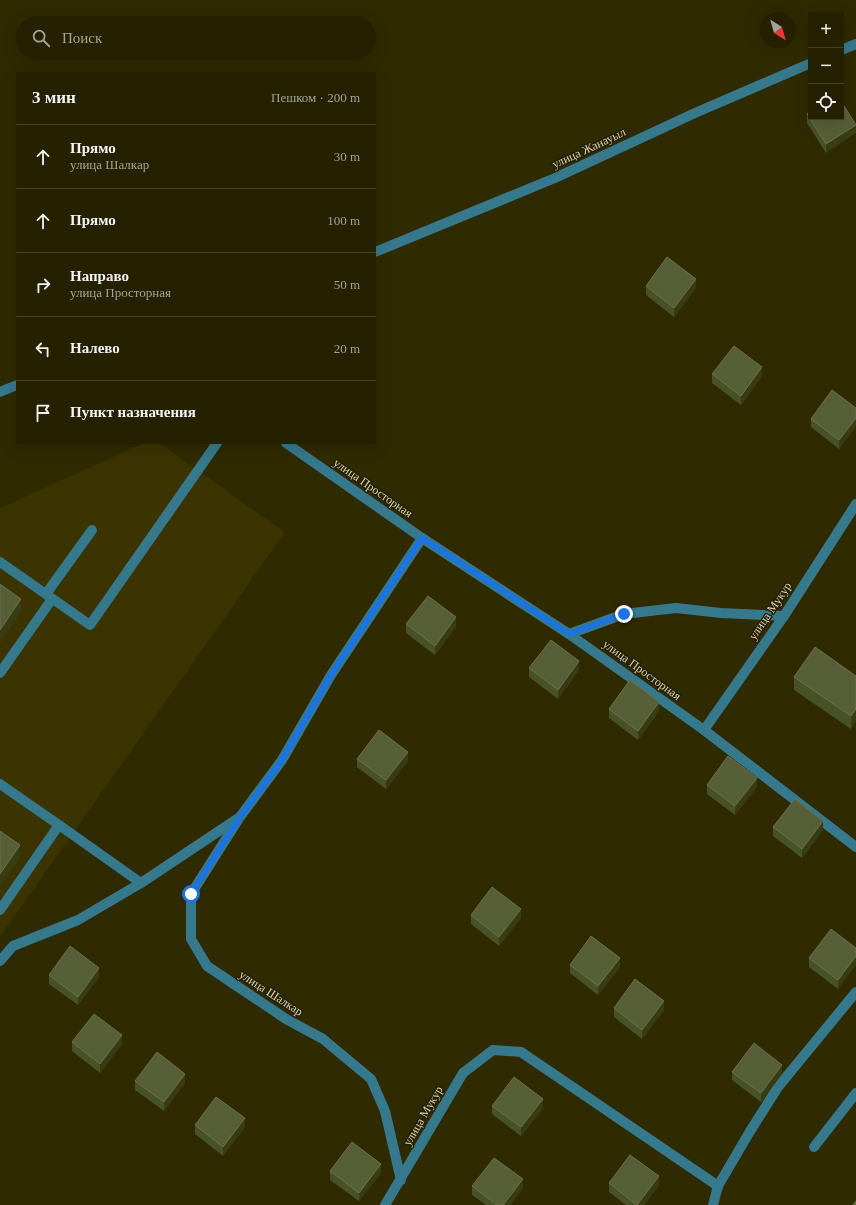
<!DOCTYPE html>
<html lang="ru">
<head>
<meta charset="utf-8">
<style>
  body { margin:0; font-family:"Times New Roman",serif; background:#302d0f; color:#f1f3f6 }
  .controls { position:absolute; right:12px; top:12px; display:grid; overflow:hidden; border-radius:0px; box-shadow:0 4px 16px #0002 }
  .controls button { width:36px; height:36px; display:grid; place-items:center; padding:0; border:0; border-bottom:1px solid #413e22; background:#242000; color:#f1f3f6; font:20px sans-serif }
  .compass { position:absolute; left:760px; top:12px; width:36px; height:36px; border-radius:50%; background:#242000; box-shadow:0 4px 16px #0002; rotate:143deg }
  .stop { position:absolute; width:12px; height:12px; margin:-9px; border:3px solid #1a73e8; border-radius:50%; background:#fff }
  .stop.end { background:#1a73e8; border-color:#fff; box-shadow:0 1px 4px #0008 }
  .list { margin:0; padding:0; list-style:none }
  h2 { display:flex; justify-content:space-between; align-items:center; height:52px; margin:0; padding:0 16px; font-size:17px }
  h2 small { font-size:13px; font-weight:400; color:#a3a399 }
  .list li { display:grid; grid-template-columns:26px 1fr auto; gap:12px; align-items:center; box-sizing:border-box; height:64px; padding:0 16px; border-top:1px solid #413e22 }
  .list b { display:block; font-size:15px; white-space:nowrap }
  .list p { margin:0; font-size:13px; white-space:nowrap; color:#a3a399 }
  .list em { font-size:13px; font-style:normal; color:#a3a399 }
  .icon { flex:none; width:22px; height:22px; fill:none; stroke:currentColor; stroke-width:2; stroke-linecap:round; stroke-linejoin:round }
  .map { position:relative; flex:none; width:856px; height:1205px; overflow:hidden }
  .search { position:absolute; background:#242000; box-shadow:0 4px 16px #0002; left:16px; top:16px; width:360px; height:44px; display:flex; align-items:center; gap:10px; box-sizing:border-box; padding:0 14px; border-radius:22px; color:#a3a399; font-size:15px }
  .panel { position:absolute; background:#242000; box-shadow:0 4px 16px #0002; left:16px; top:72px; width:360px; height:372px; border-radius:0px }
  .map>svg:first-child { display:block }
</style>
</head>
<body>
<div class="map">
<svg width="856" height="1205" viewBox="0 0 856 1205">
  <rect width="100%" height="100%" fill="#302a00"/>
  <polygon fill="#3b3300" points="144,443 159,443 285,532 0,937 0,508"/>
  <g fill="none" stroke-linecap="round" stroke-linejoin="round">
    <g stroke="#36788c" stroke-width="10">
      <polyline points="841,50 856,44"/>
      <polyline points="375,252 555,178 695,113 811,63"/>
      <polyline points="0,392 17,385"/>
      <polyline points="286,443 422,538 569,634 704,730 856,847"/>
      <polyline points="0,562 90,625 217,443"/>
      <polyline points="46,594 92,530"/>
      <polyline points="569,634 624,614 676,608 721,613 784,616"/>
      <polyline points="0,673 52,599"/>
      <polyline points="704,730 784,616 856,504"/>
      <polyline points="0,784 59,825 0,910"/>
      <polyline points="238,820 191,894 191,939 207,966 286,1019 323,1039 371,1079 385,1111 401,1180"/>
      <polyline points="59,825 141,883"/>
      <polyline points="0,961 13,946 78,920 141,883 240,817 282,760 331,675 422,538"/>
      <polyline points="814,1147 856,1093"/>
      <polyline points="385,1205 463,1073 493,1050 521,1052 718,1186"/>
      <polyline points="713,1205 718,1186 749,1133 778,1087 856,992"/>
    </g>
  </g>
  <g fill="#485229">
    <polygon points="807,114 841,117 826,153 807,123"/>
    <polygon points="646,286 696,288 674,317 646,295"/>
    <polygon points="712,374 762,376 741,405 712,383"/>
    <polygon points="856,408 839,449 811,427 811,419"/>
    <polygon points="406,624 456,626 435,655 406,633"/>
    <polygon points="529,668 579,670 558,699 529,677"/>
    <polygon points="856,676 851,729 794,690 794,677"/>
    <polygon points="609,709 659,711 638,740 609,718"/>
    <polygon points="357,759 408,761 386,789 357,767"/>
    <polygon points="707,785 757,787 735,815 707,794"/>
    <polygon points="773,827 823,830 802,858 773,836"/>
    <polygon points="471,915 521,918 499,946 471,924"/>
    <polygon points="856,948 838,989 809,967 809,958"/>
    <polygon points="570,965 620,967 598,995 570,973"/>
    <polygon points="49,975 99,977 78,1005 49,984"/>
    <polygon points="614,1008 664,1010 642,1039 614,1017"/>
    <polygon points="72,1042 122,1044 100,1073 72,1051"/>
    <polygon points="732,1072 782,1074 761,1102 732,1080"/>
    <polygon points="135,1081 185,1083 164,1111 135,1090"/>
    <polygon points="492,1106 543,1108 521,1136 492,1114"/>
    <polygon points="195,1125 245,1127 223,1156 195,1134"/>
    <polygon points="330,1171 381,1173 359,1201 330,1180"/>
    <polygon points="609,1183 659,1185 644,1205 626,1205 609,1192"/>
    <polygon points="472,1186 523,1188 510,1205 486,1205 472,1195"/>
  </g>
  <g fill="#383c12">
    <polygon points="856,125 856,133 826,153 826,144"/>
    <polygon points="696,279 696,288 674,317 674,308"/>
    <polygon points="762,367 762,376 741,405 741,396"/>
    <polygon points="856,418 856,427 839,449 839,440"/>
    <polygon points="21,599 21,612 0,643 0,630"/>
    <polygon points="456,617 456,626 435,655 435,646"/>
    <polygon points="579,661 579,670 558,699 558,690"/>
    <polygon points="659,702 659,711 638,740 638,731"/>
    <polygon points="856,709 856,722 851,729 851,716"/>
    <polygon points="408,752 408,761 386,789 386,780"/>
    <polygon points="757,778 757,787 735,815 735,806"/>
    <polygon points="823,821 823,830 802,858 802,849"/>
    <polygon points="20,845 20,858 0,886 0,874"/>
    <polygon points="521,909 521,918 499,946 499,937"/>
    <polygon points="856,956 856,965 838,989 838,980"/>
    <polygon points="620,958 620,967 598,995 598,986"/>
    <polygon points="99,968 99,977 78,1005 78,997"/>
    <polygon points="664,1001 664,1010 642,1039 642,1030"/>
    <polygon points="122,1035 122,1044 100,1073 100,1064"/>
    <polygon points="782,1065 782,1074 761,1102 761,1093"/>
    <polygon points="185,1074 185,1083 164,1111 164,1102"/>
    <polygon points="543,1099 543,1108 521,1136 521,1127"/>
    <polygon points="245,1118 245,1127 223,1156 223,1147"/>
    <polygon points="381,1164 381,1173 359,1201 359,1193"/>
    <polygon points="659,1176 659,1185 644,1205 637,1205"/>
    <polygon points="523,1179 523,1188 510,1205 503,1205"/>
  </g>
  <g fill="#575f38" stroke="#6b714c">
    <polygon points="841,101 856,125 826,144 807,114 811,111 811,117 841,117"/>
    <polygon points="667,257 696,279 674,308 646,286"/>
    <polygon points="734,346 762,367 741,396 712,374"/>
    <polygon points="832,390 856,408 856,418 839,440 811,419"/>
    <polygon points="0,584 21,599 0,630"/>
    <polygon points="428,596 456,617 435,646 406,624"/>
    <polygon points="551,640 579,661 558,690 529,668"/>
    <polygon points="815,647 856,676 856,709 851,716 794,677"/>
    <polygon points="630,680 659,702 638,731 609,709"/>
    <polygon points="379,730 408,752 386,780 357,759"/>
    <polygon points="728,756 757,778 735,806 707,785"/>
    <polygon points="795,799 823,821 802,849 773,827"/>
    <polygon points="0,831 20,845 0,874"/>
    <polygon points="492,887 521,909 499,937 471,915"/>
    <polygon points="831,929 856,948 856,956 838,980 809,958"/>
    <polygon points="591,936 620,958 598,986 570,965"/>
    <polygon points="70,946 99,968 78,997 49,975"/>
    <polygon points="635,979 664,1001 642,1030 614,1008"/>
    <polygon points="94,1014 122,1035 100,1064 72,1042"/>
    <polygon points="754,1043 782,1065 761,1093 732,1072"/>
    <polygon points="157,1052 185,1074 164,1102 135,1081"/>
    <polygon points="514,1077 543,1099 521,1127 492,1106"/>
    <polygon points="216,1097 245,1118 223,1147 195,1125"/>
    <polygon points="352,1142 381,1164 359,1193 330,1171"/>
    <polygon points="630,1155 659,1176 637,1205 609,1183"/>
    <polygon points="494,1158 523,1179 503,1205 497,1205 472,1186"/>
    <polygon points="856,1201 856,1205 853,1205"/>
  </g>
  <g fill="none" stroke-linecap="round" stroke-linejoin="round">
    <polyline stroke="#1a73e8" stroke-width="5" points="191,894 240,817 282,760 331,675 422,538 569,634 624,614"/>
  </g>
  <g text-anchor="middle" stroke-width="3" stroke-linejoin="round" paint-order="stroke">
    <g font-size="12" fill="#d6d2b6" stroke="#252004">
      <text transform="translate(589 148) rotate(-25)" y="4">улица Жанауыл</text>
      <text transform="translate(373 488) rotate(35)" y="4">улица Просторная</text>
      <text transform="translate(770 611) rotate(-56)" y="4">улица Мукур</text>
      <text transform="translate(642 670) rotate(36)" y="4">улица Просторная</text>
      <text transform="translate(271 993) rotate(33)" y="4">улица Шалкар</text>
      <text transform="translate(423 1116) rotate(-60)" y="4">улица Мукур</text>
    </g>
  </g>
</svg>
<div class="controls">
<button>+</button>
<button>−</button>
<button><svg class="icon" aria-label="locate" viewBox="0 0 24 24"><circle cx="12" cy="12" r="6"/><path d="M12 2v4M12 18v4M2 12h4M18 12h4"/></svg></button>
</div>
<svg class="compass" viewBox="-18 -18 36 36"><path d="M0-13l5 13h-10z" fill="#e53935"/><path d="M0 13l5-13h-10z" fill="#a3a399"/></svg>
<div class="stop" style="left:191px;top:894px"></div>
<div class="stop end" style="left:624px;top:614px"></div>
<div class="search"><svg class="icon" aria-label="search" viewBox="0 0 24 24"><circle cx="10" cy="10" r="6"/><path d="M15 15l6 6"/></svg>Поиск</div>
<section class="panel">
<h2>3 мин<small>Пешком · 200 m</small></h2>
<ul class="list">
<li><svg class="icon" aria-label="ahead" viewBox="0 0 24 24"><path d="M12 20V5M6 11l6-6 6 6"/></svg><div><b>Прямо</b><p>улица Шалкар</p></div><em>30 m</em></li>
<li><svg class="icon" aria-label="ahead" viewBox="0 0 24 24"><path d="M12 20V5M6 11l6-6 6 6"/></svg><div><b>Прямо</b></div><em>100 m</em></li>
<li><svg class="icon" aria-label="right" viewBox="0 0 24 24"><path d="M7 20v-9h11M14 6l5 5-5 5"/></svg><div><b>Направо</b><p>улица Просторная</p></div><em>50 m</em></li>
<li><svg class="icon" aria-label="left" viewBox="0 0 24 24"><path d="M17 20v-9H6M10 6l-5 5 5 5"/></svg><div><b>Налево</b></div><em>20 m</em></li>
<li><svg class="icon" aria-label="arrive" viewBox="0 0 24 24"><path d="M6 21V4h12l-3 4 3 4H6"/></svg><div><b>Пункт назначения</b></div></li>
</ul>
</section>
</div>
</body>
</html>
